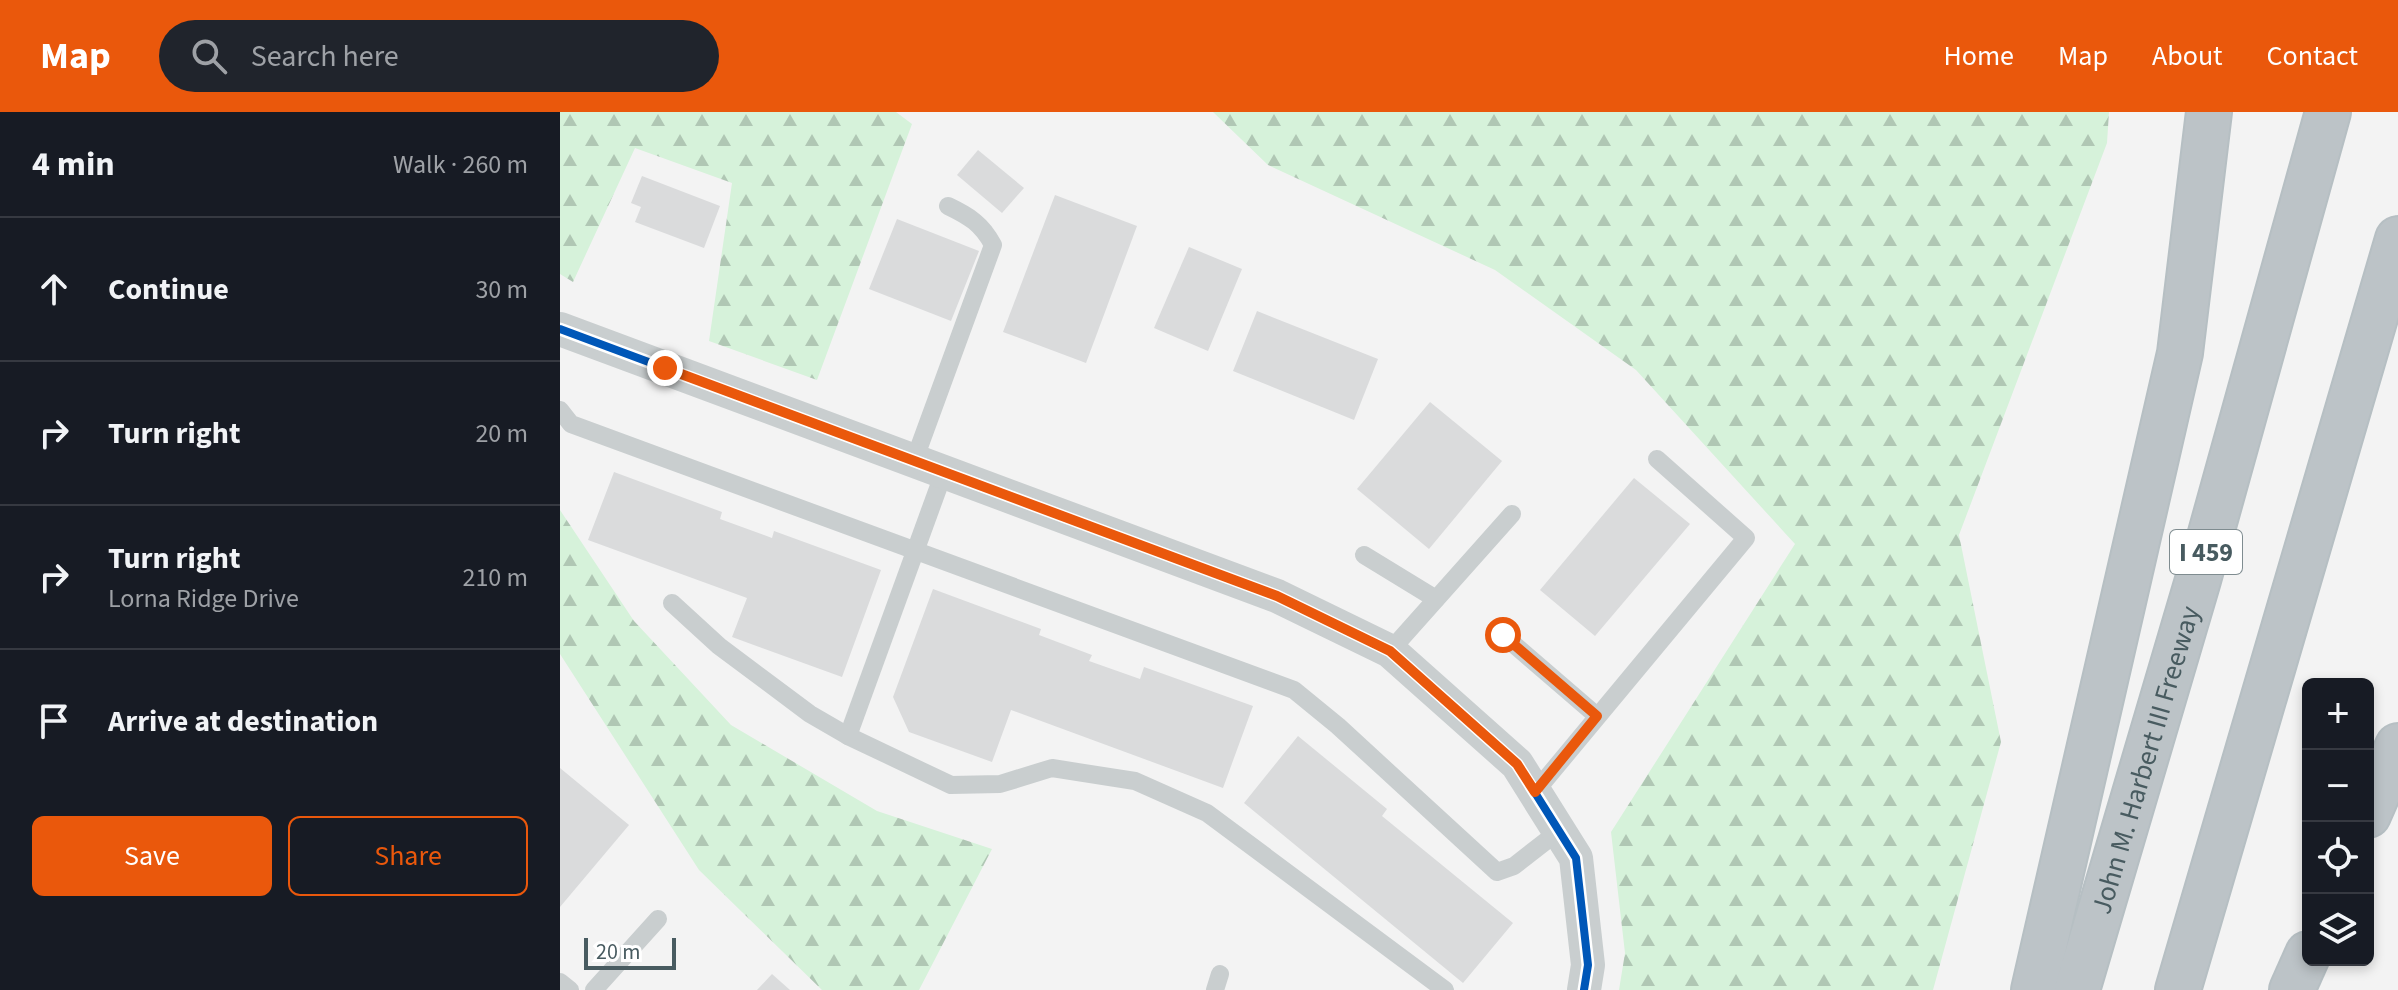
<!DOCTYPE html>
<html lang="en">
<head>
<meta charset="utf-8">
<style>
  body { margin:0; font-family:"Source Sans 3",sans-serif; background:#20242c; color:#f1f3f6 }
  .controls { position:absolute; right:24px; bottom:24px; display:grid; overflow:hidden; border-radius:12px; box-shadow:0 4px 12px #0003 }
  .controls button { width:72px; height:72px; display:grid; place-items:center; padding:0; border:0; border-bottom:2px solid #363941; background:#171b24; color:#f1f3f6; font:40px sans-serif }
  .scale { position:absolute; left:24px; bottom:20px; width:92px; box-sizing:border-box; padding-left:8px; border:4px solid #485b60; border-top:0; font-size:22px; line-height:28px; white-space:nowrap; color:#485b60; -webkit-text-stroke:6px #fff; paint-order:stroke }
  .stop { position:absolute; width:24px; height:24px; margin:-18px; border:6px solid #ea580c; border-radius:50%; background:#fff }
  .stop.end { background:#ea580c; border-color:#fff; box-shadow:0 2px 8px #0008 }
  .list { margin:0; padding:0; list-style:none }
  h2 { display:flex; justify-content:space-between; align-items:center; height:104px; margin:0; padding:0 32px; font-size:34px }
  h2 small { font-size:26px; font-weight:400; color:#9ea1a6 }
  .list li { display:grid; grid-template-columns:52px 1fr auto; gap:24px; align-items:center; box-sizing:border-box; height:144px; padding:0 32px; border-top:2px solid #363941 }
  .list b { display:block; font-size:30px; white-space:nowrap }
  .list p { margin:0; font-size:26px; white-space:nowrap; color:#9ea1a6 }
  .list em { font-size:26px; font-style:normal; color:#9ea1a6 }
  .actions { display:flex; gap:16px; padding:24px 32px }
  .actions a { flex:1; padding:18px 0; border:2px solid #ea580c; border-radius:12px; text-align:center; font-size:28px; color:#ea580c }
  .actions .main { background:#ea580c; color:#fff }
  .icon { flex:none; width:44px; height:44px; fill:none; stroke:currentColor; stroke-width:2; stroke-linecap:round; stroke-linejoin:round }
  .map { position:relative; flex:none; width:1838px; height:878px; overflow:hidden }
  header { display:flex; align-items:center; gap:48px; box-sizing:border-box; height:112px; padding:0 40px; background:#ea580c; color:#fff }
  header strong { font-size:38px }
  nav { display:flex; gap:44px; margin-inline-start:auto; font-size:28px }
  .search { width:560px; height:72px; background:#20242c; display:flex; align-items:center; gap:20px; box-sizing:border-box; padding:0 28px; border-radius:44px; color:#9ea1a6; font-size:30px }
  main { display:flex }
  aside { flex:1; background:#171b24 }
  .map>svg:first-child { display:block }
</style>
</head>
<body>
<header>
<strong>Map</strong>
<div class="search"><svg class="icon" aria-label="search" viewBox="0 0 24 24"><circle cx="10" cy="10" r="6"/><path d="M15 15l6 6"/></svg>Search here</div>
<nav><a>Home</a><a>Map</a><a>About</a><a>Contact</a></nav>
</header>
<main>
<aside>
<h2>4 min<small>Walk · 260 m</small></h2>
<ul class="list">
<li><svg class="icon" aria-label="ahead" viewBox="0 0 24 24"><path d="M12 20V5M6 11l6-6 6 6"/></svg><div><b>Continue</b></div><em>30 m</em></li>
<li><svg class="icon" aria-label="right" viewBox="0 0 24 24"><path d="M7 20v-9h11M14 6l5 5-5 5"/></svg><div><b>Turn right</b></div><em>20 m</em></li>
<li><svg class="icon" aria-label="right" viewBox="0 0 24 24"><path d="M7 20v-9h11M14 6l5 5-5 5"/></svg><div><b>Turn right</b><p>Lorna Ridge Drive</p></div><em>210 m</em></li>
<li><svg class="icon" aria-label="arrive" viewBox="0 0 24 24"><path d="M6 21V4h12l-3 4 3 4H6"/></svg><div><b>Arrive at destination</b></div></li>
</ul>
<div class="actions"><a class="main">Save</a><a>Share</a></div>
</aside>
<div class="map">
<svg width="1838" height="878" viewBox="0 0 1838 878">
  <defs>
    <pattern id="forest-firs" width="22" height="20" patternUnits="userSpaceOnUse" patternTransform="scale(2)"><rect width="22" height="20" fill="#d6f2da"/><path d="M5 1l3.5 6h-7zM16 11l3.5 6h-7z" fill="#b0c7b4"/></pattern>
  </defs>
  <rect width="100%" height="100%" fill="#f3f3f3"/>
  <g fill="url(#forest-firs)">
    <polygon points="0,0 336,0 352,12 257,268 149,229 172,71 75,36 13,170 0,162"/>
    <polygon points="653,0 1549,0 1547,31 1399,423 1441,630 1373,878 1059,878 1065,841 1051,720 1235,432 1076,258 935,158 708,53"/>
    <polygon points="0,398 74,509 171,613 317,699 432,737 359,878 262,878 139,758 0,542"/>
  </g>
  <g fill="#dadbdc">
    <polygon points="418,38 464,76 442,101 397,63"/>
    <polygon points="82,64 160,94 144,136 75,110 81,95 71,91"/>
    <polygon points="495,83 577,114 526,251 443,220"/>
    <polygon points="337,107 419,139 391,209 309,177"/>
    <polygon points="629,135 682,157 648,239 594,216"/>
    <polygon points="697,199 818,247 794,308 673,259"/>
    <polygon points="870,290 942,349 869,437 797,377"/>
    <polygon points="54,360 162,400 160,407 212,426 214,419 321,458 282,565 172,525 187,486 28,428"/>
    <polygon points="1074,366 1130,412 1035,524 980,478"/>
    <polygon points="373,477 481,517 479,523 532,543 529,549 580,567 584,555 693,594 663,676 451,598 432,650 349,620 333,585"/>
    <polygon points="738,624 827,697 822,704 953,811 903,871 684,691"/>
    <polygon points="0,656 69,713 0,795"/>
    <polygon points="212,862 230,878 197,878"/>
  </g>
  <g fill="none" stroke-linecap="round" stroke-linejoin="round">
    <g stroke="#b6bfc3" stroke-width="48">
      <g id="motorway">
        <polyline points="1808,703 1838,634"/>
        <polyline points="1474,878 1620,241 1649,0"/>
        <path id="s1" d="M1517,878L1638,468L1768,0"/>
        <polyline points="1618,878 1838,127"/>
        <polyline points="1732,878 1748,842"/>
      </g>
    </g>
    <g stroke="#c9cecf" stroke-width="18">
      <polyline points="0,298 11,312 734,578 778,614 937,760 954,754 999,719"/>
      <path d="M354,349L433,133C422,112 409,104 388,94"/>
      <polyline points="804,443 876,487"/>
      <polyline points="112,491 159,534 250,602 288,624 391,673 440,672 492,656 575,669 647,701 885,878"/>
      <polyline points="943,523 1037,604"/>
      <polyline points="830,539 952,402"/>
      <polyline points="288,624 384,360"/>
      <polyline points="975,680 1186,426 1097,347"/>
      <polyline points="0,870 10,878"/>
      <polyline points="34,878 98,807"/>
      <polyline points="655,878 660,862"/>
    </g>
    <polyline stroke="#c9cecf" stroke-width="34" points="0,217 717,484 830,539 957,652 1016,746 1028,853 1024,878"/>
    <use href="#motorway" stroke="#bcc3c7" stroke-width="44"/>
    <g stroke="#fff" stroke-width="13">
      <polyline id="cycleway" points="0,217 717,484 830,539 957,652 1016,746 1028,853 1024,878"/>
    </g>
    <use href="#cycleway" stroke="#0057b8" stroke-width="8"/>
  </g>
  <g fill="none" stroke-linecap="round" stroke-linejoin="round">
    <polyline stroke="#ea580c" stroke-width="10" points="105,256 717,484 830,539 957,652 975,680 1037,604 943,523"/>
  </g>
  <g text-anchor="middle" stroke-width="8" stroke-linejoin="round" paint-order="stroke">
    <rect fill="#fff" stroke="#7f8c90" stroke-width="2" x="1610" y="418" width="72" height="44" rx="6"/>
    <g font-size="26" font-weight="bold" fill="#485b60">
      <text x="1646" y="449">I 459</text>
    </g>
    <g font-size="28" fill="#485b60" stroke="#fff">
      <text dy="10" stroke="none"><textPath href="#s1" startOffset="240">John M. Harbert III Freeway</textPath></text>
    </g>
  </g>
</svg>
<div class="controls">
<button>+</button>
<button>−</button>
<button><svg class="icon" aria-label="locate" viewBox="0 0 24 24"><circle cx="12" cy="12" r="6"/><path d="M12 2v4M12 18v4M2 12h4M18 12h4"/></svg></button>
<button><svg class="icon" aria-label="layers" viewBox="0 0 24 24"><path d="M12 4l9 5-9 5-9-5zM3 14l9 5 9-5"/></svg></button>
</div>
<div class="scale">20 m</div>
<div class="stop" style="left:943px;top:523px"></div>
<div class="stop end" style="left:105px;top:256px"></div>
</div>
</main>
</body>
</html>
